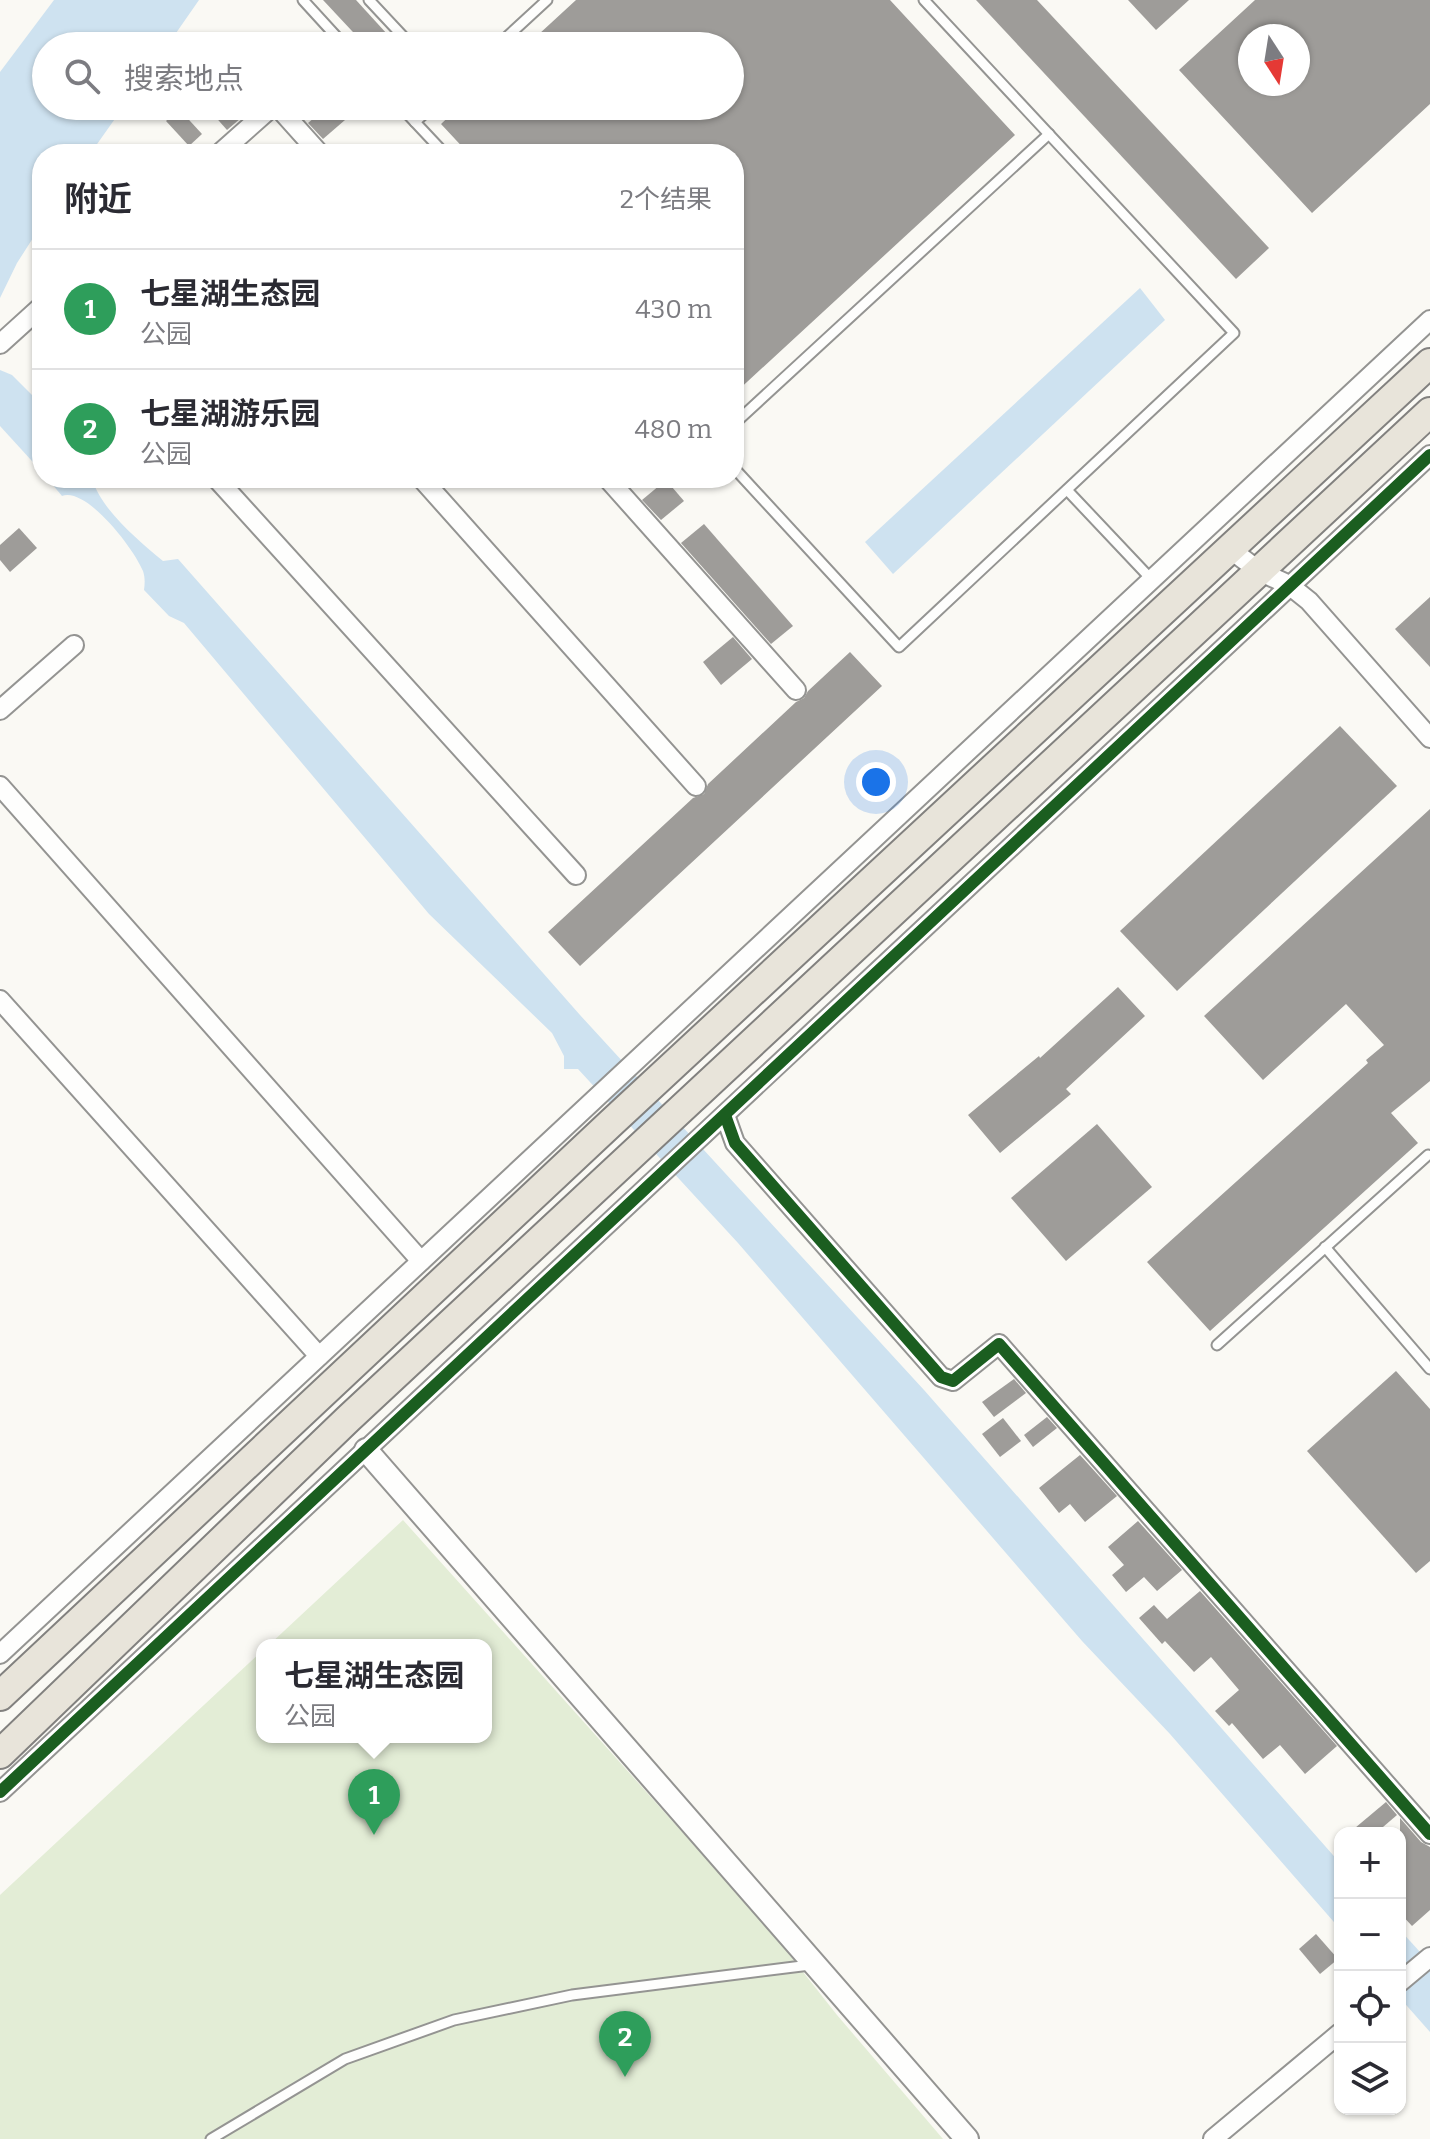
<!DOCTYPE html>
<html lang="zh">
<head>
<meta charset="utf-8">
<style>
  body { margin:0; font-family:Bitter,"Noto Sans SC",serif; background:#f7f7f7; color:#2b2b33 }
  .controls { position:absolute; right:24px; bottom:24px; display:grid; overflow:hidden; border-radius:16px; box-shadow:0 2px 6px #0004 }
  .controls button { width:72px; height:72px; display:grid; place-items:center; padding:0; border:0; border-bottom:2px solid #e1e1e2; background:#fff; color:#2b2b33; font:40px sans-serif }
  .compass { position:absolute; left:1238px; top:24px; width:72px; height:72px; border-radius:50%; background:#fff; box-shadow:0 2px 6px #0004; rotate:168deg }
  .you { position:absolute; left:876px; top:782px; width:28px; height:28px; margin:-20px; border:6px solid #fff; border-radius:50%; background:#1a73e8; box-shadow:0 0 0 12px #1a73e833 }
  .badge { display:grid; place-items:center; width:52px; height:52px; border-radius:50%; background:#61605e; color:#fff; font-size:26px; font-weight:700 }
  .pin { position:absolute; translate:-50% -66px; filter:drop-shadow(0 2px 4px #0008) }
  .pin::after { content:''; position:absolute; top:42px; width:28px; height:24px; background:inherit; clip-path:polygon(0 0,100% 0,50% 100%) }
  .popup { position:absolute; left:256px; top:1639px; width:236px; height:104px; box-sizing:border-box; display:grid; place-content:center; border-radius:16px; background:#fff; filter:drop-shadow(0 2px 6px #0005); font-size:26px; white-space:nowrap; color:#7c7c81 }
  .popup b { font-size:30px; color:#2b2b33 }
  .popup::after { content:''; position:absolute; left:50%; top:100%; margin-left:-16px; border:16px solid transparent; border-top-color:#fff }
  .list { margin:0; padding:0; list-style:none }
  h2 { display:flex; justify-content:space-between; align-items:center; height:104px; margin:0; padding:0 32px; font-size:34px }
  h2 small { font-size:26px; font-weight:400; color:#7c7c81 }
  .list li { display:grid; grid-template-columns:52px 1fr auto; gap:24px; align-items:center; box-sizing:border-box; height:120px; padding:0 32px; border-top:2px solid #e1e1e2 }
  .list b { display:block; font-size:30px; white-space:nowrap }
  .list p { margin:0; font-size:26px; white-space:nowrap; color:#7c7c81 }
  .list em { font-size:26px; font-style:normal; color:#7c7c81 }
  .icon { flex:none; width:44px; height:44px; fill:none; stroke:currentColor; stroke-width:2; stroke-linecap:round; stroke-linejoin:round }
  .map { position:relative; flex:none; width:1430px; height:2139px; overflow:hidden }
  .search { position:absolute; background:#fff; box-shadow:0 2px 6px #0004; left:32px; top:32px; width:712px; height:88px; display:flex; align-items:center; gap:20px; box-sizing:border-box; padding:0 28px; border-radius:44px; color:#7c7c81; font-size:30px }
  .panel { position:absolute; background:#fff; box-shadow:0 2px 6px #0004; left:32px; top:144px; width:712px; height:344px; border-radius:32px }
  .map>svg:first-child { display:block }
</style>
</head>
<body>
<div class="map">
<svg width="1430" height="2139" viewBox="0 0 1430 2139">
  <rect width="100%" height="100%" fill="#faf9f4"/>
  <polygon fill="#e3edd6" points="403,1520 769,1929 837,2015 943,2139 0,2139 0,1895 262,1651 262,1737 486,1737 486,1645 269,1645"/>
  <g fill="#cee2f0">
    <polygon points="54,0 199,0 167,46 46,46 46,106 124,106 90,154 42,154 42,224 17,263 0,298 0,72"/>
    <polygon points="1140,288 1165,320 893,574 865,542"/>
    <polygon points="0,370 12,375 42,405 42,472 0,426"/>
    <path d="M47,478H92C100,509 139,541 163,561L178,559L580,1015L924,1390L1340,1863V1929L1170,1734L1082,1641L738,1243L578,1069H564V1056L552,1033L429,914L184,623L169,616L144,590C145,583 145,577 143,571C134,549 87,487 62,496Z"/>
    <polygon points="1400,1930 1430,1963 1430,2032 1400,1998"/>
  </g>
  <g fill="#9e9c99" fill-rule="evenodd">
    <polygon points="323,0 356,0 398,46 366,46"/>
    <polygon points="576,0 890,0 1015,135 734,394 734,154 469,154 441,124 460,106 730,106 730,46 526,46"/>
    <polygon points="976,0 1037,0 1269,248 1236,279"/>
    <polygon points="1128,0 1189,0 1156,30"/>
    <path d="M1255,0H1430V104L1312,213L1179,70ZM1250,36H1298V84H1250Z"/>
    <polygon points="221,106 255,106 227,130 212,113"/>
    <polygon points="328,106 333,106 345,120 323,139 308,123"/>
    <polygon points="179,109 202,134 189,146 166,121"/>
    <polygon points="666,480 684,501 661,520 642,500"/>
    <polygon points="704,524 793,626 771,644 681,543"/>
    <polygon points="19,528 37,548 10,572 0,560 0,545"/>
    <polygon points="1430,597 1430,667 1395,629"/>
    <polygon points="733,637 752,659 721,685 703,662"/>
    <polygon points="850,652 882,686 580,966 548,932 693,798 704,794 708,784 796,702 804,698 808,691"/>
    <polygon points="1340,726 1397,786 1177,991 1120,931"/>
    <polygon points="1430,809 1430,1081 1391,1113 1418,1143 1210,1331 1147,1262 1368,1063 1366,1060 1384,1045 1346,1004 1263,1080 1204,1016"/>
    <polygon points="1118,987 1145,1016 1066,1089 1071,1094 1000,1153 968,1115 1039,1056 1040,1058"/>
    <polygon points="1097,1124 1152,1187 1066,1261 1011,1198"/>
    <polygon points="1396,1371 1430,1409 1430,1561 1416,1573 1307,1451"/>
    <polygon points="1014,1379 1026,1393 994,1417 982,1402"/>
    <polygon points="1047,1417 1057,1428 1033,1447 1024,1435"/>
    <polygon points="1003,1418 1021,1441 1000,1457 982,1434"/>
    <polygon points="1080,1455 1117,1496 1085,1522 1070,1504 1059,1513 1039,1488"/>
    <polygon points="1138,1521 1182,1570 1157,1591 1144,1577 1126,1592 1112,1575 1124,1565 1108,1547"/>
    <polygon points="1200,1591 1337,1746 1305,1774 1280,1745 1263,1759 1232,1723 1229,1726 1215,1711 1239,1690 1211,1657 1194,1672 1165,1641 1162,1644 1139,1618 1154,1605 1167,1619"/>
    <polygon points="1386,1802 1397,1815 1376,1833 1349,1833"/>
    <polygon points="1400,1818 1421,1842 1430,1847 1430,1910 1412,1926 1400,1913"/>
    <polygon points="1316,1934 1338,1959 1320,1974 1299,1949"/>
  </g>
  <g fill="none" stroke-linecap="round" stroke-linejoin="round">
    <g stroke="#949492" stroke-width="13">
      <g id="service">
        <polyline points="303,0 345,46"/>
        <polyline points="369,0 412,46"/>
        <polyline points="497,46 547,0"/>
        <polyline points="400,106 445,154"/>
        <polyline points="415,122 433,106"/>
        <polyline points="734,424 1049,134"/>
        <polyline points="734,468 899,647 1234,333 924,0"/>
        <polyline points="1067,490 1152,580"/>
        <polyline points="1325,1247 1430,1369"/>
        <polyline points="1217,1345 1428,1155"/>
        <polyline points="211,2139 345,2059 454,2020 572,1995 810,1965"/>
      </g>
    </g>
    <g stroke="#949492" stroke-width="22">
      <g id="minor">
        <polyline points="277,106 320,154"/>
        <polyline points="219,154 273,106"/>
        <polyline points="0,344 42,306"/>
        <polyline points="216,478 576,875"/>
        <polyline points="421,478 696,786"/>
        <polyline points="607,478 796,690"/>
        <polyline points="1230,549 1259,571 1289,585 1309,601 1430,738"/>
        <polyline points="0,710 74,645"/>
        <polyline points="0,786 421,1261"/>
        <polyline points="0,1000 319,1356"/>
        <polyline points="725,1115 735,1143 941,1377 953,1381 999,1344 1430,1834"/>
        <polyline points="0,1654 1430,320"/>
        <polyline points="0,1792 1430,455"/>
        <polyline points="1400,1982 1430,1957"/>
        <polyline points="1213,2139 1340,2033"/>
      </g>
    </g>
    <g stroke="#949492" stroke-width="26">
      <polyline id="tertiary" points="366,1450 967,2139"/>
    </g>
    <g stroke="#82817f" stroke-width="32">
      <g id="trunk">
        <polyline points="0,1696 611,1123 1430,363"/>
        <polyline points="0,1754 348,1419 1430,412"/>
      </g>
    </g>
    <use href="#service" stroke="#fefefd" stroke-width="9"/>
    <use href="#minor" stroke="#fefefd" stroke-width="18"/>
    <use href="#tertiary" stroke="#fefefd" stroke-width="22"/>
    <use href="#trunk" stroke="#e8e4da" stroke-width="28"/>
    <g stroke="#fff" stroke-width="17">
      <g id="cycleway">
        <polyline points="725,1115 735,1143 941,1377 953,1381 999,1344 1430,1834"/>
        <polyline points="0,1792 1430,455"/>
      </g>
    </g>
    <use href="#cycleway" stroke="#1b5e20" stroke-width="12"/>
  </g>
</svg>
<div class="controls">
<button>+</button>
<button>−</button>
<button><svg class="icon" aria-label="locate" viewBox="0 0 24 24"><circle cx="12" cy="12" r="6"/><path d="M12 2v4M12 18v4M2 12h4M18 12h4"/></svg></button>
<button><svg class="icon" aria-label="layers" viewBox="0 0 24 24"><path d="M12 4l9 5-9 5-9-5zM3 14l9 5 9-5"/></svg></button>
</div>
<svg class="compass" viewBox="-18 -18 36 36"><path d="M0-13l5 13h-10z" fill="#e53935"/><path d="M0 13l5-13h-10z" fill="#7c7c81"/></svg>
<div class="you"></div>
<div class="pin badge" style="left:374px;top:1835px;background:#2e9e5b">1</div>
<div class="popup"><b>七星湖生态园</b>公园</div>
<div class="pin badge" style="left:625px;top:2077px;background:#2e9e5b">2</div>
<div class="search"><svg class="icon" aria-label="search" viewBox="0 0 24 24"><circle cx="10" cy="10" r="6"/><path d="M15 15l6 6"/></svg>搜索地点</div>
<section class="panel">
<h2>附近<small>2个结果</small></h2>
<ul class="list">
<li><span class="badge" style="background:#2e9e5b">1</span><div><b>七星湖生态园</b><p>公园</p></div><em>430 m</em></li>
<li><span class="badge" style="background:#2e9e5b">2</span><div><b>七星湖游乐园</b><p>公园</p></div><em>480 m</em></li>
</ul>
</section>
</div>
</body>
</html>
